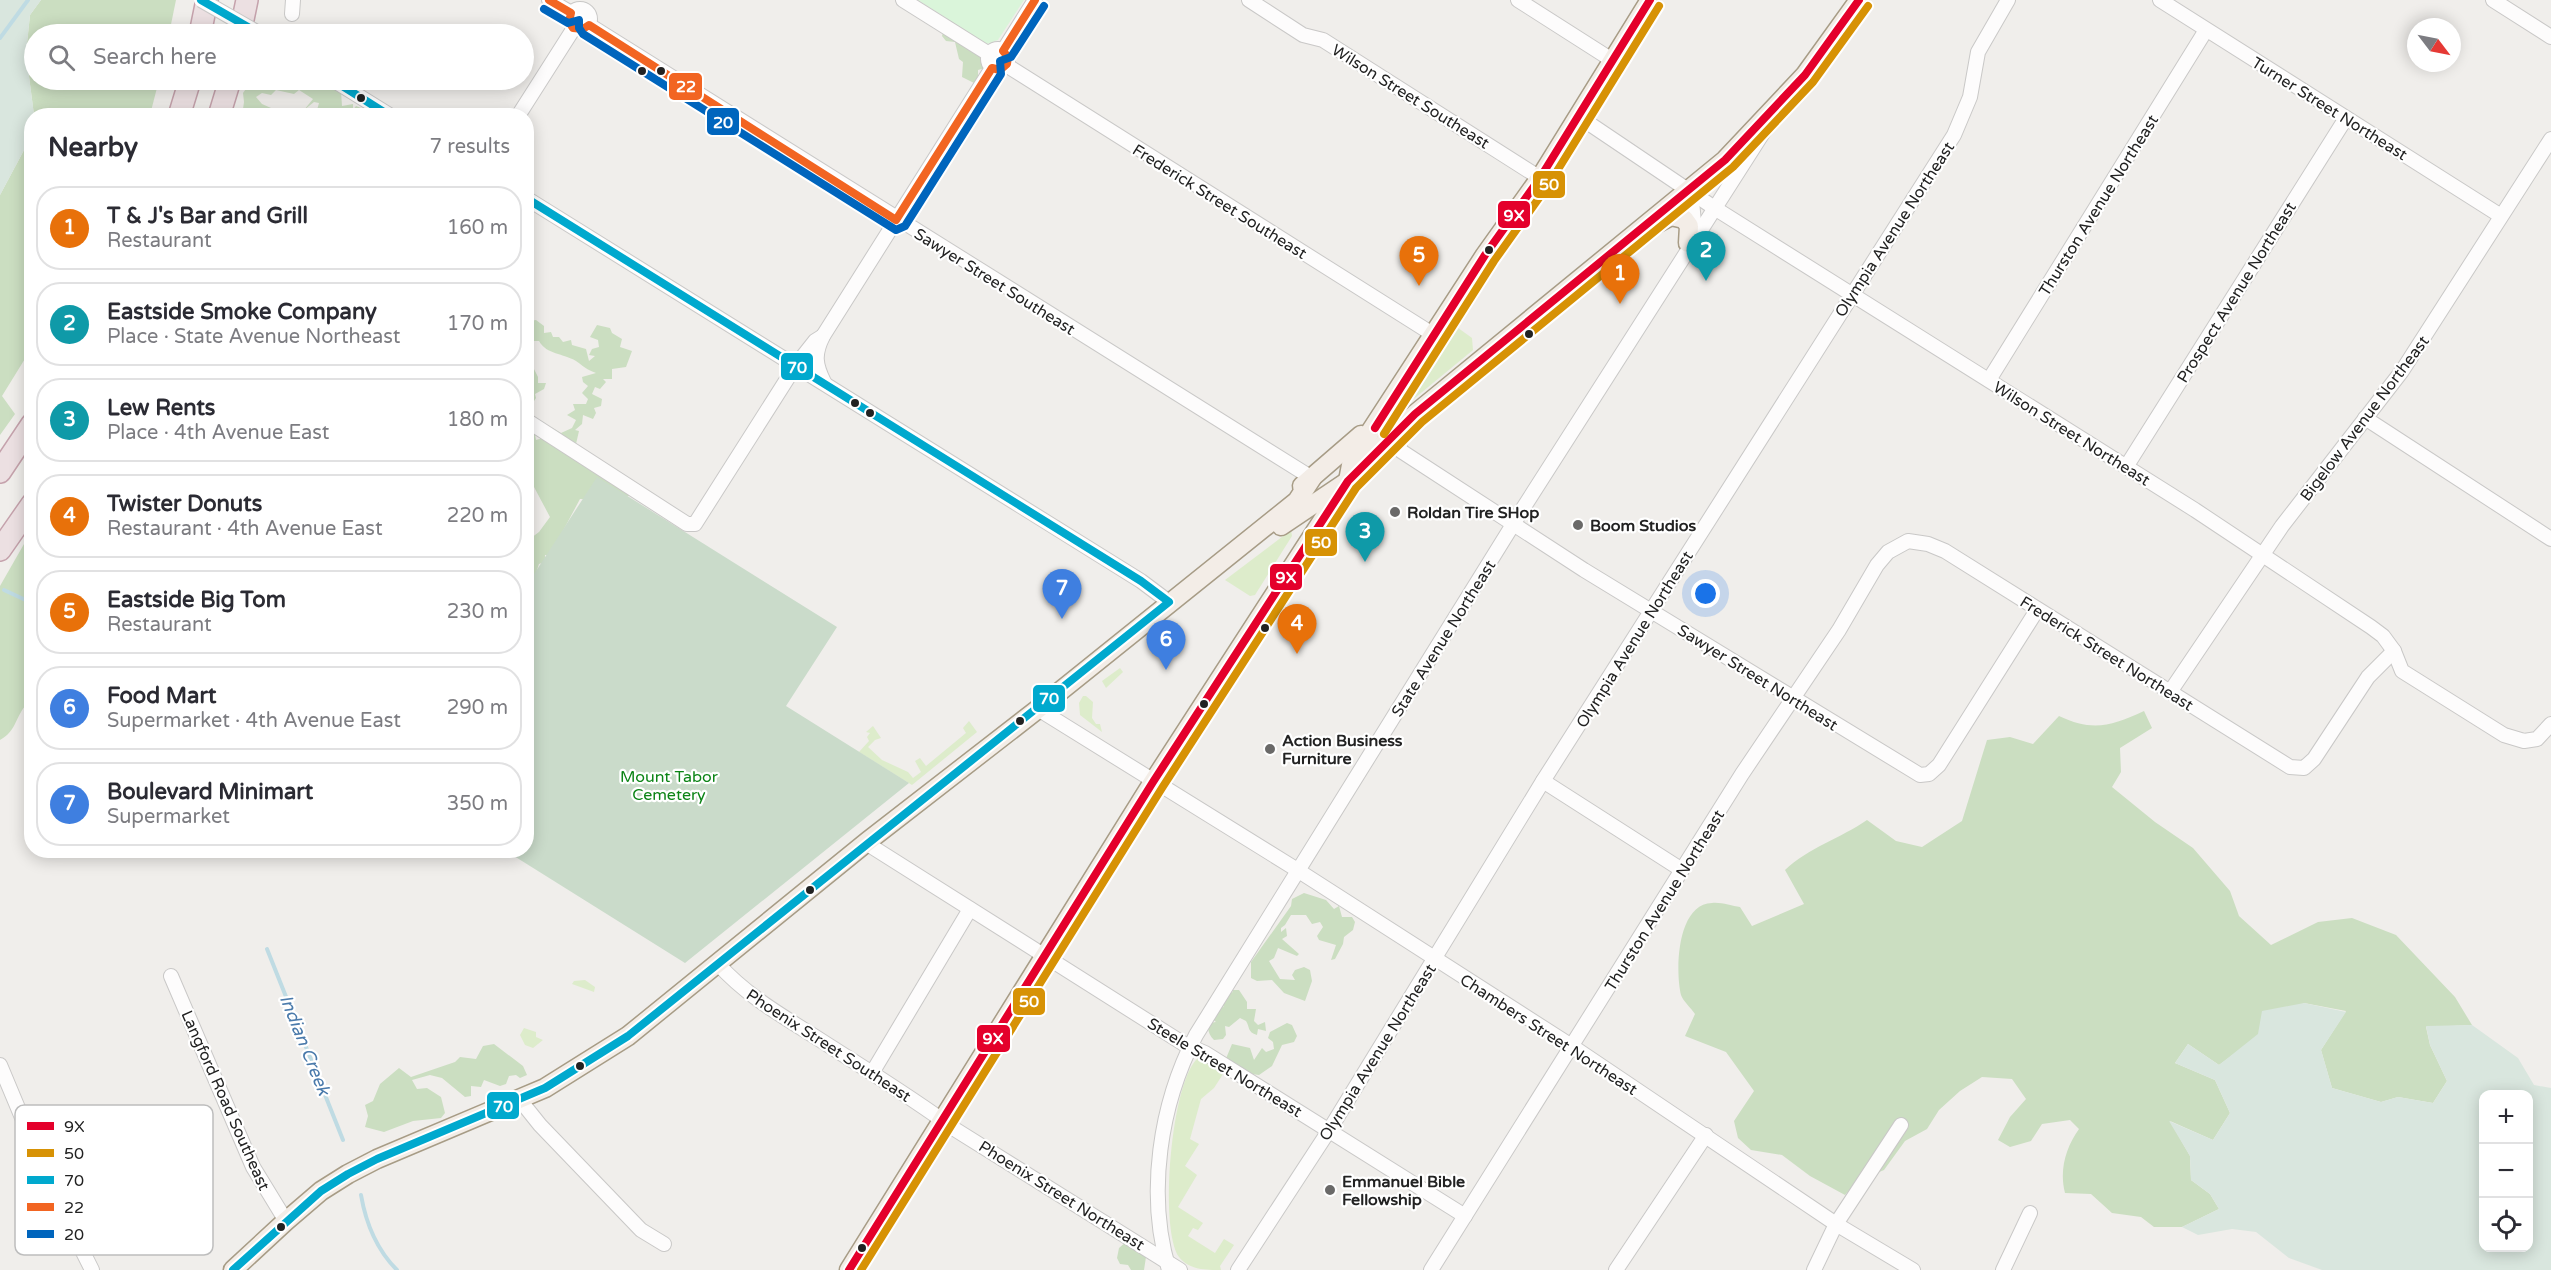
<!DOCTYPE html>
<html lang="en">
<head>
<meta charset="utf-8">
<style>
  body { margin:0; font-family:"Varela Round",sans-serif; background:#f7f7f7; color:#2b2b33 }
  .controls { position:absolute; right:18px; bottom:18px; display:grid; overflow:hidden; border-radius:12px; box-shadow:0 3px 15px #0003 }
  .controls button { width:54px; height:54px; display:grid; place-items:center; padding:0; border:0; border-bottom:2px solid #e1e1e2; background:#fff; color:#2b2b33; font:30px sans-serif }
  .compass { position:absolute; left:2407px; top:18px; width:54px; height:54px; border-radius:50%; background:#fff; box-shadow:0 3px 15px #0003; rotate:122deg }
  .you { position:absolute; left:1706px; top:594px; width:21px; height:21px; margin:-15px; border:4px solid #fff; border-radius:50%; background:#1a73e8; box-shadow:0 0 0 9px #1a73e833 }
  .badge { display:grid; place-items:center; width:39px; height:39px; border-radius:50%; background:#6a6968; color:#fff; font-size:20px; font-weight:700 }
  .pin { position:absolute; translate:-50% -50px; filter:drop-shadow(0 2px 3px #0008) }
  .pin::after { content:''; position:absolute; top:32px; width:21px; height:18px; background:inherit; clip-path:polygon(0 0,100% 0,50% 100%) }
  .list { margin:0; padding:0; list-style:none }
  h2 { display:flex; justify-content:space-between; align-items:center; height:78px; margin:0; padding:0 24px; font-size:26px }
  h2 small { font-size:20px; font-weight:400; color:#7c7c81 }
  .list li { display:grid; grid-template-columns:39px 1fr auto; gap:18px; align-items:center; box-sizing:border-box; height:84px; margin:0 12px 12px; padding:0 12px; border:2px solid #e1e1e2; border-radius:24px }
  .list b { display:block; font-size:22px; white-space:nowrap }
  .list p { margin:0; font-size:20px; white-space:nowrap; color:#7c7c81 }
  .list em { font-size:20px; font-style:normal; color:#7c7c81 }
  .icon { flex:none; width:33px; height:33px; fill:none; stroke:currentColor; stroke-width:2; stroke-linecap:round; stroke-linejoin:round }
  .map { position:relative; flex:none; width:2551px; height:1270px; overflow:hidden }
  .search { position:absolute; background:#fff; box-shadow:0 3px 15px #0003; left:24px; top:24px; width:510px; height:66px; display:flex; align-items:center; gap:15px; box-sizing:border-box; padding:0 21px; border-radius:33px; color:#7c7c81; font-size:22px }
  .panel { position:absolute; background:#fff; box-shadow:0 3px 15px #0003; left:24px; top:108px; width:510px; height:750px; border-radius:24px }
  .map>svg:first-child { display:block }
</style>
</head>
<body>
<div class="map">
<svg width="2551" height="1270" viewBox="0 0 2551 1270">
  <rect width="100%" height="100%" fill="#f0eeeb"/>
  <g fill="#ddeccb">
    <polygon points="1454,325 1472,338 1473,350 1410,402 1407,400"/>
    <polygon points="1291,530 1292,536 1255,595 1250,596 1225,580"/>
    <polygon points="1120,668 1123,672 1106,688 1102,681"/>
    <polygon points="1083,696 1086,696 1093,702 1092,718 1096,724 1100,724 1102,732 1080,715 1079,703"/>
    <polygon points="969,721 977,732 912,785 859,752 869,741 867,737 870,733 866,732 873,726 881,738 875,740 868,747 882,760 908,772 913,778 921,772 915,761 920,758 926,766 966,733 963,728"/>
    <polygon points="585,980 595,987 594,992 572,984 574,981"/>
    <polygon points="524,1028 536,1032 536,1037 543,1040 533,1048 525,1045 520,1035"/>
    <path d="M1198,1058L1225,1071L1214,1088L1201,1099L1190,1139L1199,1144L1185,1166L1197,1175L1178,1207L1203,1223L1198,1230L1193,1228L1188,1236L1215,1253L1224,1239L1234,1245L1220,1266L1221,1270C1206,1270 1189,1270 1179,1257C1159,1228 1171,1081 1198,1058Z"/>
  </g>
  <g fill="#cbdec1">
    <polygon points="41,0 176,0 169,34 34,34 34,80 159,80 150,115 34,115 26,53 30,15"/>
    <polygon points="948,14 963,24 966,32 961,43 985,56 982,58 986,61 985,68 978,70 978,76 974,83 962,77 963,62 959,59 955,42 946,41 942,36"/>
    <polygon points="252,80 311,80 314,82 334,80 341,91 342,106 353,104 353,110 356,106 366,110 369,108 381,115 327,115 325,109 317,110 319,103 314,102 304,110 313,99 299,90 294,94 276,90 271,95 262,93 256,97 262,104 271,108 274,115 242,116 244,102 243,93"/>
    <polygon points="31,137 31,349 2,396 15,414 0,435 0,195"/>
    <path d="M528,293L534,306L529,321L536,320L544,326V333L551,332L553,337H559L563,342L571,340L572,345L586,349L589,361L595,356L589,355L592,349L599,347L598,340L590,337L597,325L610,328L612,333L622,339L620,347L632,351L626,367L612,369V379H603L606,382L600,389L595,387L592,394L602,399L601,406L594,408L596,413L593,419L583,415L582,424L575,430L579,431L576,444L570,445L552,432L551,427L561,433L572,428L576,420L567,415L575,410L573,404H586L588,399L582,393L588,386L583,382L582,377L596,373C587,370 583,366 576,361C563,353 547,355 539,341H528L530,359L527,361Z"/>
    <polygon points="532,365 538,377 538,383 546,383 544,389 535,394 536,398 527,412 527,369"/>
    <polygon points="527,428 535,435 536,440 543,438 631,495 619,500 580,499 550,555 545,555 545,562 539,564 527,600 527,541 539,532 550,517 534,487 527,486"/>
    <path d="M31,537V706H25C15,719 16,731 0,740V586L24,544Z"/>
    <path d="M2144,711L2152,728L2120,748L2121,772L2112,787L2155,822L2193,848L2230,891L2239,916L2271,945L2318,922L2352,918L2396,935L2455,997L2472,1025L2426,1027L2430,1045L2447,1081L2433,1103L2398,1097L2381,1102L2332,1088L2321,1050L2346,1011L2304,1003L2219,1065L2188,1044L2175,1063L2215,1080L2230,1113L2213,1140L2170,1121L2190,1156L2191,1180L2210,1194L2219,1209L2182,1227H2154L2141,1217L2112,1213L2091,1194L2065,1193C2059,1170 2066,1147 2079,1129L2070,1120L2042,1124L2031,1141L2010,1147L1998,1140L2010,1117L2026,1099L2012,1079L1982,1077L1960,1091L1939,1110L1927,1129L1905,1141L1884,1170L1856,1182L1845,1195L1810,1176L1782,1155L1751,1150L1738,1138L1734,1121L1754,1091L1726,1052L1685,1036L1695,1014C1691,1008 1683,1001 1681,995C1675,970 1677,904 1712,903C1721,902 1732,906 1740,907L1752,926L1804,904L1785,870C1808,848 1841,838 1867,820L1896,841L1922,847L1962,821L1987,740L2010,737L2033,744L2059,716C2093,732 2111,726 2144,711Z"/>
    <polygon points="1304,893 1326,900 1334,909 1339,906 1342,917 1352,917 1355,922 1353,930 1344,937 1343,944 1335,959 1331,960 1336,945 1319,940 1317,936 1323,927 1320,922 1312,924 1306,915 1291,915 1285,925 1281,928 1281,932 1286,928 1287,936 1282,939 1299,954 1297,956 1278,948 1274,958 1269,961 1280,979 1295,980 1292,975 1295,970 1304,967 1310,970 1312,981 1305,1001 1284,993 1272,980 1257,981 1251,978 1251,962 1291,906 1292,899"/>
    <path d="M1229,989L1232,993L1233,990H1239L1247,1002V1009H1256L1254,1021L1258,1025L1265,1022L1266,1031L1258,1029L1257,1035C1247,1032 1250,1027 1246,1021L1240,1018L1229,1027L1225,1026L1226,1035L1223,1039L1214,1040C1209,1035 1207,1030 1209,1023L1216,1022L1211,1018L1215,1008L1224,1007L1219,1003Z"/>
    <polygon points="1287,1023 1292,1025 1297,1036 1294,1042 1282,1045 1272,1066 1259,1075 1244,1073 1225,1061 1232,1044 1250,1048 1254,1060 1262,1048 1266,1052 1274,1049 1273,1042 1268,1038 1270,1032"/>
    <polygon points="494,1044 523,1066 527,1075 520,1078 516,1075 509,1076 506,1084 500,1086 484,1080 481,1087 471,1086 471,1096 465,1097 442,1078 430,1075 412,1080 417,1089 427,1088 441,1097 445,1113 441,1118 413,1121 384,1132 365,1127 368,1116 365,1105 373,1101 380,1084 399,1068 411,1077 455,1062 460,1057 476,1059 483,1046"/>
    <polygon points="1127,1241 1148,1244 1144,1270 1131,1270 1128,1265 1120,1264 1117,1258 1119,1248"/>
  </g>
  <g fill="#d9e6de" fill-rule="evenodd">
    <polygon points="0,0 41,0 30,15 26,53 34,115 32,116 31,137 0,195"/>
    <path d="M2304,1003L2346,1012L2321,1050L2332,1088L2381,1102L2398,1097L2433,1103L2447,1081L2430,1045L2426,1026L2472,1025L2518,1058L2534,1085L2551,1088V1270H2322L2289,1258L2256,1232L2232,1229L2198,1235L2182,1227L2219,1209L2210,1194L2191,1180L2190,1156L2169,1121L2213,1140L2230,1113L2215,1080L2175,1063L2188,1044L2219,1065L2258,1034L2262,1011ZM2484,1094H2528V1248H2484Z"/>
  </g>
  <polygon fill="#cadbca" points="597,477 837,627 786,706 909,783 685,963 506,851 526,850 527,585"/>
  <polygon fill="#daf5da" points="918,0 1024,0 998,40 987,44"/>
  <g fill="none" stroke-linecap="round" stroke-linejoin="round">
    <g stroke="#bfdbe3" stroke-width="4">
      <polyline points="0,38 28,0"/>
      <polyline points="4,590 32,603"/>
      <polyline points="267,949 343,1140"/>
      <path d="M361,1195C366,1224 376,1249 397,1270"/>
    </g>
    <g stroke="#c9c8c7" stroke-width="16">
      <g id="minor">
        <polyline points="549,0 571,13"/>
        <polyline points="903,0 989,54"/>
        <polyline points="1249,0 1303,35 1323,40 1540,178"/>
        <polyline points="1518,0 1612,60"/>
        <polyline points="2160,0 2501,216"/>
        <polyline points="2493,0 2551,37"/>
        <circle cx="580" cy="19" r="10"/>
        <polyline points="292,14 293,0"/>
        <polyline points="589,25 1312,478"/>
        <circle cx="998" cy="59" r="10"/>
        <polyline points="1003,51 1035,0"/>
        <polyline points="1006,65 1434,335"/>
        <polyline points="333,80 391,116"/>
        <polyline points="518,116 574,28"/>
        <polyline points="1578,116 1716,209 2195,510 2371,627 2383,636 2394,651 2402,671 2504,735 2524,741 2537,739 2551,724"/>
        <polyline points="1691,190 1694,223 1691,235"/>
        <polyline points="526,198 1141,581 1169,602"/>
        <polyline points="1989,380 2206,30"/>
        <path d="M824,382C815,364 814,354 823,336L992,68"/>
        <polyline points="2365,418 2551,539"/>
        <polyline points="526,420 687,524 695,524 796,365 815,341 823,336"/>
        <polyline points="1395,432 1401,451 1584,570 1920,775 1929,774 1939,765 2037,610"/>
        <polyline points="2126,467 2346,118"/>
        <polyline points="2170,692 2282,526 2402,371 2551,139"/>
        <polyline points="1038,709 1291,866 1573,1047 1836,1224 1913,1270"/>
        <polyline points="1543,781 1682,870"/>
        <polyline points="866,843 1184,1044 1205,1053 1465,1216"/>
        <path d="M718,964C746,995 779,1014 814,1036C862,1067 910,1096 956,1130L1180,1270"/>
        <polyline points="171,976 253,1167 286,1221"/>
        <polyline points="0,1065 54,1194 92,1270"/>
        <polyline points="872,1073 970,909"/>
        <polyline points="520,1100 540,1125 641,1230 664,1244"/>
        <path d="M1169,1270C1146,1194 1160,1104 1196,1035L1522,510L1775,114"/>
        <polyline points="1238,1270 1330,1129 1543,781 1954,135 1970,97 1978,52 2008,0"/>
        <polyline points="1431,1270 1742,774 1839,630 1877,565 1888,552 1908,541 1928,544 1945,551 2290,767 2304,768 2314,759 2368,677 2394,651"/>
        <polyline points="1616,1270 1706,1135"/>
        <polyline points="1814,1270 1836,1224 1901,1125"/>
        <polyline points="2003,1270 2030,1213"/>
      </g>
    </g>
    <g stroke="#a79c86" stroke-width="21">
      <g id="major">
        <polyline points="1656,224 1671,216 1684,219 1689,226 1688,243"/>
        <polyline points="1302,486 1361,435"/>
        <polyline points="1281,526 1348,481 1386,441 1415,414 1725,160 1805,75 1859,0"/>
        <polyline points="233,1270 286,1221 321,1191 348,1174 377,1159 545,1088 628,1036 868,841 1038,709 1297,501 1312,478"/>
        <polyline points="849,1270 1153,782 1348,481 1351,465 1361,446 1485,255 1540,178 1650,0"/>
      </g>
    </g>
    <g stroke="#c5a2ac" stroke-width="24">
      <g id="highway">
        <polyline points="200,34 207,0"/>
        <polyline points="240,34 247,0"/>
        <polyline points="179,116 190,80"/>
        <polyline points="219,116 230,80"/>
        <polyline points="0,472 32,424"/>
        <polyline points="0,550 32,504"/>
      </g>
    </g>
    <use href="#minor" stroke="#fdfcfc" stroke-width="14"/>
    <use href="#major" stroke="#f3ede7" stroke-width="18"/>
    <use href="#highway" stroke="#ece0e2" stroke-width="21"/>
    <g stroke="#c9c8c7" stroke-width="16" stroke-linecap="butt">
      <polyline id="minor-bridge" points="201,0 260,34"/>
    </g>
    <use href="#minor-bridge" stroke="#fdfcfc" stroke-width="14"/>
    <g stroke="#fff" stroke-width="12">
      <g id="bus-1">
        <polyline points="1375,428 1485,255 1540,178 1650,0"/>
        <polyline points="849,1270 1153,782 1348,481 1415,414 1725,160 1805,75 1859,0"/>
      </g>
    </g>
    <g stroke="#fff" stroke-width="12">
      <g id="bus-2">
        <polyline points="1384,434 1494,261 1549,184 1659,6"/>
        <polyline points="861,1270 1162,788 1356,488 1422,422 1733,167 1813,82 1868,6"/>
      </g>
    </g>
    <g stroke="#fff" stroke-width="12">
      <g id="bus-3">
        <polyline points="201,0 260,34"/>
        <polyline points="333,80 390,116"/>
        <polyline points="233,1270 321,1191 348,1174 377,1159 545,1088 628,1036 1169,602 1141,581 526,198"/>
      </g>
    </g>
    <g stroke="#fff" stroke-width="12">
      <polyline id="bus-4" points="549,0 571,13 569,22 573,28 583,29 589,25 896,220 992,68 1000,70 1007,64 1008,57 1003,51 1035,0"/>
    </g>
    <g stroke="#fff" stroke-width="12">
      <polyline id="bus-5" points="544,9 568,23 579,20 579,28 583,34 896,230 905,226 1001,74 1000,61 1011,57 1044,6"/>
    </g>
    <use href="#bus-1" stroke="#e4002b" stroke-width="8"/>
    <use href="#bus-2" stroke="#d79205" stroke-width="8"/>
    <use href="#bus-3" stroke="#00a9ce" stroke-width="8"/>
    <use href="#bus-4" stroke="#f26522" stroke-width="8"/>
    <use href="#bus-5" stroke="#0065bd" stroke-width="8"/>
  </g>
  <g fill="#222" stroke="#fff" stroke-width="2">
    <circle cx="642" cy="71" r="5"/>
    <circle cx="661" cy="71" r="5"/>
    <circle cx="361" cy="98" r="5"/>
    <circle cx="1489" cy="250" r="5"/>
    <circle cx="1529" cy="334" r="5"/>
    <circle cx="855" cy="403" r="5"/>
    <circle cx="870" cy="413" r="5"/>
    <circle cx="1265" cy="628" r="5"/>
    <circle cx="1204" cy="704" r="5"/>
    <circle cx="1020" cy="721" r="5"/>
    <circle cx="810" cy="890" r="5"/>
    <circle cx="580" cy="1066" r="5"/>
    <circle cx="281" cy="1227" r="5"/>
    <circle cx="862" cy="1248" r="5"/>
  </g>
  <g fill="#6a6968" stroke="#fff" stroke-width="2">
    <circle cx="1395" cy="512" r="6"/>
    <circle cx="1578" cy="525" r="6"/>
    <circle cx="1270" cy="749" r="6"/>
    <circle cx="1330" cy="1190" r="6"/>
  </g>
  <g text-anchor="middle" stroke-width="4.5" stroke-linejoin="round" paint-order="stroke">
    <g font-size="16" fill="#222" stroke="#fff">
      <text transform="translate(1411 96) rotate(32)" y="6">Wilson Street Southeast</text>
      <text transform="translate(2330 108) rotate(32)" y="6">Turner Street Northeast</text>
      <text transform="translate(1220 201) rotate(32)" y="6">Frederick Street Southeast</text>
      <text transform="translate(2098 205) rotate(-58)" y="6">Thurston Avenue Northeast</text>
      <text transform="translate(1894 229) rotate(-57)" y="6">Olympia Avenue Northeast</text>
      <text transform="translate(995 281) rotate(32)" y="6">Sawyer Street Southeast</text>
      <text transform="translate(2236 292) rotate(-58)" y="6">Prospect Avenue Northeast</text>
      <text transform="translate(2364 418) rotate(-53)" y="6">Bigelow Avenue Northeast</text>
      <text transform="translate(2072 433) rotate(32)" y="6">Wilson Street Northeast</text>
      <text transform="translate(1443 638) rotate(-58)" y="6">State Avenue Northeast</text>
      <text transform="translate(1634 639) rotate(-58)" y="6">Olympia Avenue Northeast</text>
      <text transform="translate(2107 653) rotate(32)" y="6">Frederick Street Northeast</text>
      <text transform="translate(1758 677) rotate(32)" y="6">Sawyer Street Northeast</text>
      <text transform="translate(1664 900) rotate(-58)" y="6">Thurston Avenue Northeast</text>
      <text transform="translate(1549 1034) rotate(33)" y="6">Chambers Street Northeast</text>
      <text transform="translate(829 1045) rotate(33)" y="6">Phoenix Street Southeast</text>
      <text transform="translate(1377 1052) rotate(-58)" y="6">Olympia Avenue Northeast</text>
      <text transform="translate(1225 1067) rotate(31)" y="6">Steele Street Northeast</text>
      <text transform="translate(226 1100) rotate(66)" y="6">Langford Road Southeast</text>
      <text transform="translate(1062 1195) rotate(32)" y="6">Phoenix Street Northeast</text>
    </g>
    <g font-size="16" font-weight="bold" fill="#222" stroke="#fff" text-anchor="start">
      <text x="1407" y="518">Roldan Tire SHop</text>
      <text x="1590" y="531">Boom Studios</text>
      <text x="1282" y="746">Action Business<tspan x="1282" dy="18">Furniture</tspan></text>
      <text x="1342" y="1187">Emmanuel Bible<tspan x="1342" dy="18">Fellowship</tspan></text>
    </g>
    <g font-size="16" fill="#0c8416" stroke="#fff">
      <text x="669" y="782">Mount Tabor<tspan x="669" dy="18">Cemetery</tspan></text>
    </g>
    <g font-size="18" font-style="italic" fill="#4a7aab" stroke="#fff">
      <text transform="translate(305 1045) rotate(68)" y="6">Indian Creek</text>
    </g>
  </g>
  <rect x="15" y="1105" width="198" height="150" rx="9" fill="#fff" stroke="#bdbdbd" stroke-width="1.5"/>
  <rect x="27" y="1122" width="27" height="8" fill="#e4002b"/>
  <rect x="27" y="1149" width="27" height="8" fill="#d79205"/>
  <rect x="27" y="1176" width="27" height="8" fill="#00a9ce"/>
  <rect x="27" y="1203" width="27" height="8" fill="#f26522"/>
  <rect x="27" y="1230" width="27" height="8" fill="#0065bd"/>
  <g font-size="16" fill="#222">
    <text x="64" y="1132">9X</text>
    <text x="64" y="1159">50</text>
    <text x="64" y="1186">70</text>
    <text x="64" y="1213">22</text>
    <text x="64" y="1240">20</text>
  </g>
  <g stroke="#fff" stroke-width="2">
    <rect x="668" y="72" width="35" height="29" rx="6" fill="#f26522"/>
    <rect x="706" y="107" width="34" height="29" rx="6" fill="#0065bd"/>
    <rect x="1532" y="170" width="34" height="29" rx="6" fill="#d79205"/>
    <rect x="1497" y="200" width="34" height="29" rx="6" fill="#e4002b"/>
    <rect x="780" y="352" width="34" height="29" rx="6" fill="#00a9ce"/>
    <rect x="1304" y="528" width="34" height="29" rx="6" fill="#d79205"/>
    <rect x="1269" y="563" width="34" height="28" rx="6" fill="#e4002b"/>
    <rect x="1032" y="684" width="34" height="29" rx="6" fill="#00a9ce"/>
    <rect x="1012" y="987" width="34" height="29" rx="6" fill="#d79205"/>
    <rect x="976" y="1024" width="35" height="29" rx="6" fill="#e4002b"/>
    <rect x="486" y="1091" width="34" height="29" rx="6" fill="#00a9ce"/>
  </g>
  <g font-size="16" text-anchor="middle" font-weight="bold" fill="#fff">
    <text x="686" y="92">22</text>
    <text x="723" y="128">20</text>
    <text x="1549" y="190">50</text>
    <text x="1514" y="221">9X</text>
    <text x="797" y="373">70</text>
    <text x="1321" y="548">50</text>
    <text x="1286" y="583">9X</text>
    <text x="1049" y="704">70</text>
    <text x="1029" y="1007">50</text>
    <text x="993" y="1044">9X</text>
    <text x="503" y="1112">70</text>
  </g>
</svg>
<div class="controls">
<button>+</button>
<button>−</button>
<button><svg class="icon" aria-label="locate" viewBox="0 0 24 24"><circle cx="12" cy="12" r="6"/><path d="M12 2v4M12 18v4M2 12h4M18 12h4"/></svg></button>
</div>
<svg class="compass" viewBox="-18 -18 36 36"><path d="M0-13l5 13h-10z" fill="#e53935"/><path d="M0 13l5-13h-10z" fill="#7c7c81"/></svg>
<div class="you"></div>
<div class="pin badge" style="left:1620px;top:304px;background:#e8710a">1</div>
<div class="pin badge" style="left:1706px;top:281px;background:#0f9aa8">2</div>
<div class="pin badge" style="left:1365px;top:562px;background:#0f9aa8">3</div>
<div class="pin badge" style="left:1297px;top:654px;background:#e8710a">4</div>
<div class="pin badge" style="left:1419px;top:286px;background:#e8710a">5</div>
<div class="pin badge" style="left:1166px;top:670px;background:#3f7fe0">6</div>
<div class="pin badge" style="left:1062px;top:619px;background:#3f7fe0">7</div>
<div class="search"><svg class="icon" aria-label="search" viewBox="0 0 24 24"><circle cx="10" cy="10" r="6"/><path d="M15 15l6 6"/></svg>Search here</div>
<section class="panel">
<h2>Nearby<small>7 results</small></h2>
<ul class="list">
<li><span class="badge" style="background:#e8710a">1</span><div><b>T &amp; J's Bar and Grill</b><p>Restaurant</p></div><em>160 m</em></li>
<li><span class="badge" style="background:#0f9aa8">2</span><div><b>Eastside Smoke Company</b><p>Place · State Avenue Northeast</p></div><em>170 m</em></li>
<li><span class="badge" style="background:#0f9aa8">3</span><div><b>Lew Rents</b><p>Place · 4th Avenue East</p></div><em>180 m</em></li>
<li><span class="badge" style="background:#e8710a">4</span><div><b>Twister Donuts</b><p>Restaurant · 4th Avenue East</p></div><em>220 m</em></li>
<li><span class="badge" style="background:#e8710a">5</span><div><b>Eastside Big Tom</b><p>Restaurant</p></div><em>230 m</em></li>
<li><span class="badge" style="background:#3f7fe0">6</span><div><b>Food Mart</b><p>Supermarket · 4th Avenue East</p></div><em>290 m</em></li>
<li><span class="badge" style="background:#3f7fe0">7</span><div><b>Boulevard Minimart</b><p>Supermarket</p></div><em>350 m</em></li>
</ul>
</section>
</div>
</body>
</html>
